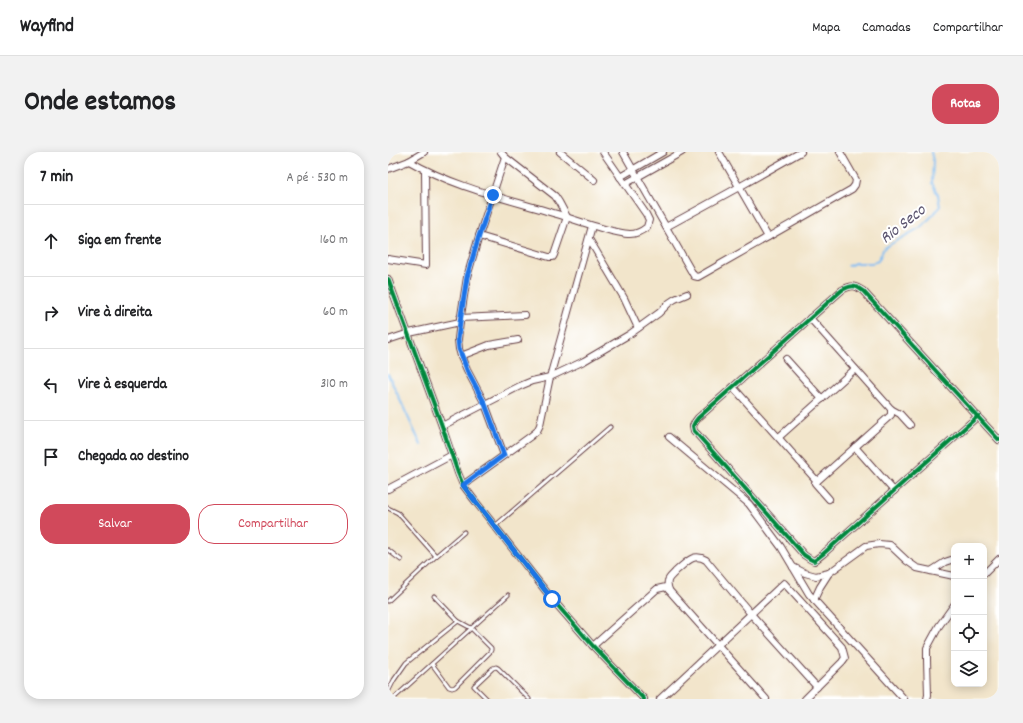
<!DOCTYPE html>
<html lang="pt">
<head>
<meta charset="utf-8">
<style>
  body { margin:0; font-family:Dekko,sans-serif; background:#f2f2f2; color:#202124 }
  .controls { position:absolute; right:12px; bottom:12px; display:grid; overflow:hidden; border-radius:8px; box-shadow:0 2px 10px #0003 }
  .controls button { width:36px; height:36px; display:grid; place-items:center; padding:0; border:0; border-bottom:1px solid #e0e0e0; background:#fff; color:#202124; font:20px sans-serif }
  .stop { position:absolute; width:12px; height:12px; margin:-9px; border:3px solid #1a73e8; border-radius:50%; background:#fff }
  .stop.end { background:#1a73e8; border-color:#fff; box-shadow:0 1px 4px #0008 }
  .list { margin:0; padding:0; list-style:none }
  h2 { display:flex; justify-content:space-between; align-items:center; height:52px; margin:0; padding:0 16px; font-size:17px }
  h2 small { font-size:13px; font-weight:400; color:#757577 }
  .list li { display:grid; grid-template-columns:26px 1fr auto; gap:12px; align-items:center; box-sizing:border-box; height:72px; padding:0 16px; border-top:1px solid #e0e0e0 }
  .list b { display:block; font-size:15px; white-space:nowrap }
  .list em { font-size:13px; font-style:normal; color:#757577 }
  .actions { display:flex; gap:8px; padding:12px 16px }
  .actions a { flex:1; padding:9px 0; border:1px solid #d1495b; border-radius:16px; text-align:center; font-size:14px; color:#d1495b }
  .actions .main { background:#d1495b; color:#fff }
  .icon { flex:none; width:22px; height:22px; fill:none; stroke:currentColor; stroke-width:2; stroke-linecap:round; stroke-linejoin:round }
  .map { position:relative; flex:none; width:611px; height:547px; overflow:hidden; border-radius:16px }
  header { display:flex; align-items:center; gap:24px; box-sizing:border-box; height:56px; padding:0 20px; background:#fff; border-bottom:1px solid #e0e0e0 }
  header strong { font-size:19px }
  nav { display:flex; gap:22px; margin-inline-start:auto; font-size:14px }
  .intro { display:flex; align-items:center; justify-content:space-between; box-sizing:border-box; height:96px; padding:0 24px }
  h1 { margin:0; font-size:28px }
  .button { padding:10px 18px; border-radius:16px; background:#d1495b; color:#fff; font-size:14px; font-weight:700 }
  main { display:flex; gap:24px; padding:0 24px }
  aside { flex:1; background:#fff; border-radius:16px; box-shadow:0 2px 10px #0003 }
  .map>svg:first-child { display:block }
</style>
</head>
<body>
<header>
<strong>Wayfind</strong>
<nav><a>Mapa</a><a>Camadas</a><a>Compartilhar</a></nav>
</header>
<div class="intro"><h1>Onde estamos</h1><a class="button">Rotas</a></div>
<main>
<aside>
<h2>7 min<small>A pé · 530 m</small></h2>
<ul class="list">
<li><svg class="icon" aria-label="ahead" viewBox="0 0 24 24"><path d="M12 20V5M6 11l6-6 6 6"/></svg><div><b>Siga em frente</b></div><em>160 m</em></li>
<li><svg class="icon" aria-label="right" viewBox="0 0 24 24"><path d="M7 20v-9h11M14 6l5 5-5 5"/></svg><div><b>Vire à direita</b></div><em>60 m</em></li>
<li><svg class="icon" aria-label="left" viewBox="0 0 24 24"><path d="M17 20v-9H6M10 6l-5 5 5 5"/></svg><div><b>Vire à esquerda</b></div><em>310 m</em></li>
<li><svg class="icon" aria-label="arrive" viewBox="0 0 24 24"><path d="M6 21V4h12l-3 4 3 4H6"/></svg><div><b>Chegada ao destino</b></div></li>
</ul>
<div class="actions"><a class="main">Salvar</a><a>Compartilhar</a></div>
</aside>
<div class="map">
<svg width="611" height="547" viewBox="0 0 611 547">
  <rect width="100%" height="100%" fill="#fff"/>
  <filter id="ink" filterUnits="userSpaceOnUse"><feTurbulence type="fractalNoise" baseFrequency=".025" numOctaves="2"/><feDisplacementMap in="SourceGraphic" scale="8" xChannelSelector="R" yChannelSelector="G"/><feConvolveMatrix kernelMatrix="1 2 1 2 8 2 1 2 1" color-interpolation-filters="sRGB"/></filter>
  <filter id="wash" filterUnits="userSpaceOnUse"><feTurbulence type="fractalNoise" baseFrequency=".012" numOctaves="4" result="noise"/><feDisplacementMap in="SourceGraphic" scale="16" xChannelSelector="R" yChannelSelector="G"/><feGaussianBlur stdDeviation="0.9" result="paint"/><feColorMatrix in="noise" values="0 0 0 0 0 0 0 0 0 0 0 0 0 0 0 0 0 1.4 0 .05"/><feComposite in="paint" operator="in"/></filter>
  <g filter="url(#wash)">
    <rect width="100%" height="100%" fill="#f2e5cb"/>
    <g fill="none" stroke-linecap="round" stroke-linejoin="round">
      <g stroke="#7fbdf3" stroke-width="2">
        <polyline points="460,114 467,111 484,111 490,109 496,96 533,75 543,65 552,55 550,43 544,31 545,9 543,0"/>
        <polyline points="0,222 33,293"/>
      </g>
    </g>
  </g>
  <g filter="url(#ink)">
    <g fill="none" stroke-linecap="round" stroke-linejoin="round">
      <g stroke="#633d43" stroke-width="5">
        <g id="lane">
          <polyline points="0,356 10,361 48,404"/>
          <polyline points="107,374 222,275"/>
          <polyline points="0,398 13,408"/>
          <polyline points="0,449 48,404 76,380"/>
          <polyline points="44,512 61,535 64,536 67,535 102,500 103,498 103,496 83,476 70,469 46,444"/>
          <polyline points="0,540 6,528 18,511 70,469"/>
          <polyline points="5,547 120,443"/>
          <polyline points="99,547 86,534 87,533 105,516 108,515 110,516 141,547"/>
        </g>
      </g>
      <g stroke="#633d43" stroke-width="8">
        <g id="street">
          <polyline points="172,0 206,28"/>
          <polyline points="235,0 306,124 310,125 464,37 467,33 468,28 452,0"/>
          <polyline points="331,0 380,85"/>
          <path d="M21,9C69,37 125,48 178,65C193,70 208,75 224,79C230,80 236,82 242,82C249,82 254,79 259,75L261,68L258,62L215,0"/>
          <polyline points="0,17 21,9 36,0"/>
          <polyline points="232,25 275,0"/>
          <polyline points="237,32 294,0"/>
          <polyline points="278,75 351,35 413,0"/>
          <polyline points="91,84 161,105 165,105 166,103 179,65 171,50 167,44 117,5 113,0"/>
          <polyline points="201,87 236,146 250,176"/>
          <polyline points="0,107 38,113 37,18"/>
          <polyline points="0,127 54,274 70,321 75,333 84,345 164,447 205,494 256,547"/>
          <polyline points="72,166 137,163"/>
          <polyline points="422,166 503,257 512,262 522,273"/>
          <polyline points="0,188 21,181 72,170"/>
          <polyline points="73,204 101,193 130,188"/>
          <polyline points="398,207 434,247"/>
          <polyline points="345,235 429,329"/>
          <path d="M590,264L435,402L426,409L422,407L416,403L309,282L306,279L305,274L307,270L310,266L454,138C464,133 467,133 475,139L611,288"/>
          <polyline points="54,274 132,234 144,229 162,225 196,209 242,182 271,161 281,151 287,147 299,142"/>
          <polyline points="281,285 361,352 393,395 421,442 516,547"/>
          <polyline points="391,285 467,217"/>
          <polyline points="467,295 506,339"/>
          <polyline points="116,303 97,252 79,218 73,204 71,197 70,187 72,170 79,125 91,84 117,5"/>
          <polyline points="75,333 143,284 149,279 152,273 162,225 204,74"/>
          <polyline points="0,337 64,303"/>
          <polyline points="441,347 427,331 503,263 503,257"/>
          <polyline points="405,415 417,421 428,424 441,421 478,394 491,392 502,393 519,409 529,416 566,424"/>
          <polyline points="543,419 557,410 566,407"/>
          <polyline points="596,422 611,407"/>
          <path d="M281,438C280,435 279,432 280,429C281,425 286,422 288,419C298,411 305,400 318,408L363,462L429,535"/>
          <polyline points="426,448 432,435 441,421"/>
          <polyline points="205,494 269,437 278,435 378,547"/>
          <polyline points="272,547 396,431 454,495 457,506 454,510 417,547"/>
          <polyline points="539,547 540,543 539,508 539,496 551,474 566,453"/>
        </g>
      </g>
      <use href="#lane" stroke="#fff" stroke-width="3"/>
      <use href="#street" stroke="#fff" stroke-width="6"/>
      <g stroke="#fff" stroke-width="6">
        <g id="cycleway">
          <polyline points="0,127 54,274 70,321 75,333 84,345 164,447 205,494 256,547"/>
          <path d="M590,264L435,402L426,409L422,407L416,403L309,282L306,279L305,274L307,270L310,266L454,138C464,133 467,133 475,139L611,288"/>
        </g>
      </g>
      <use href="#cycleway" stroke="#00873e" stroke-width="4"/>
    </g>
  </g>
  <g fill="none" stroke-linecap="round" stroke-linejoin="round" filter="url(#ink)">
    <polyline stroke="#1a73e8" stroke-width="5" points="105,43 91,84 79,125 72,170 70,187 71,197 74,204 79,218 97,252 116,303 75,333 84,345 164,447"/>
  </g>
  <g text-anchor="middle" stroke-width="4" stroke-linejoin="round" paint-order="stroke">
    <g font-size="17" font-style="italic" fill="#5d5671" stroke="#fff">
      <text transform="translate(514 71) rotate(-38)" y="6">Rio Seco</text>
    </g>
  </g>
</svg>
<div class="controls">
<button>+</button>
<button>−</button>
<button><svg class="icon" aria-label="locate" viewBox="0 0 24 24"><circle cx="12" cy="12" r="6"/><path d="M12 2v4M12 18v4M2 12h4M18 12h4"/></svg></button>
<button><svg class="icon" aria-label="layers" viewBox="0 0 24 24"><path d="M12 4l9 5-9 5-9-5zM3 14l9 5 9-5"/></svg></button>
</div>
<div class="stop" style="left:164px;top:447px"></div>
<div class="stop end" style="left:105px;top:43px"></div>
</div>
</main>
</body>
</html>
